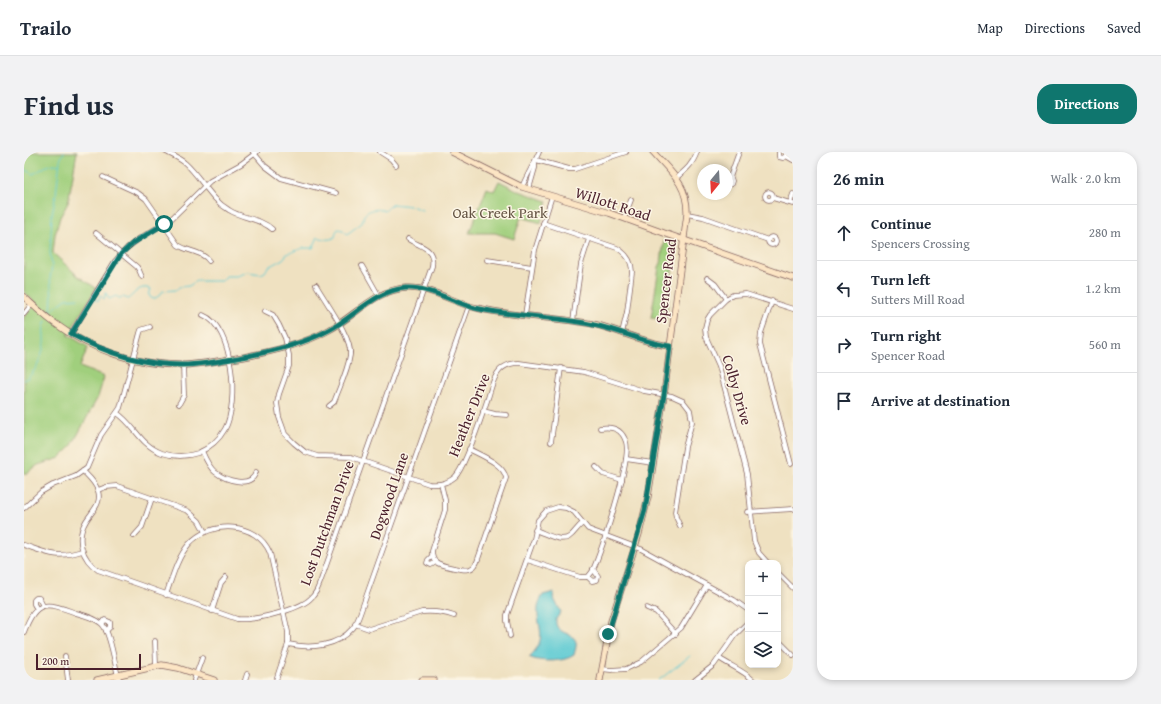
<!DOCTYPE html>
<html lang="en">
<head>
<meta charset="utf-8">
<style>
  body { margin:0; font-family:"Gentium Book Plus",serif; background:#f2f2f3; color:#1f2937 }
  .controls { position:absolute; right:12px; bottom:12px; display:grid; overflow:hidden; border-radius:8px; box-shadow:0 2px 6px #0003 }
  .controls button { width:36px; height:36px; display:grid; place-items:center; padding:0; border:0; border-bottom:1px solid #e0e1e3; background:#fff; color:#1f2937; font:20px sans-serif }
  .compass { position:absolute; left:673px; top:12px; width:36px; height:36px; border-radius:50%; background:#fff; box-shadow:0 2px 6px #0003; rotate:198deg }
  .scale { position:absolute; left:12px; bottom:10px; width:105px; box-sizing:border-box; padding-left:4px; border:2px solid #4a1f2b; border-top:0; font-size:11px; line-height:14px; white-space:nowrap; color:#4a1f2b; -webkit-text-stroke:3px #fcf5e5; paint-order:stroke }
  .stop { position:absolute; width:12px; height:12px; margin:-9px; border:3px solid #0f766e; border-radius:50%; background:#fff }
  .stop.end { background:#0f766e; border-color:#fff; box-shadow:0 1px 4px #0008 }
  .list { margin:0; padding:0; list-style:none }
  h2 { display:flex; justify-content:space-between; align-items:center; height:52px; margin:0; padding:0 16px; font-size:17px }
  h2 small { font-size:13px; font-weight:400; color:#747a83 }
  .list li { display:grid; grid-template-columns:26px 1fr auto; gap:12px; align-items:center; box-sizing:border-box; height:56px; padding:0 16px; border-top:1px solid #e0e1e3 }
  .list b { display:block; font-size:15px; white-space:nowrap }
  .list p { margin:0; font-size:13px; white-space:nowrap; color:#747a83 }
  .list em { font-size:13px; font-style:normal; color:#747a83 }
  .icon { flex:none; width:22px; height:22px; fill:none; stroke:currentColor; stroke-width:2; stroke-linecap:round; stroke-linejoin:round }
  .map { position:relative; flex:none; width:769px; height:528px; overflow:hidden; border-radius:16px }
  header { display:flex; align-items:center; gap:24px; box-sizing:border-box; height:56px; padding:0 20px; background:#fff; border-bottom:1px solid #e0e1e3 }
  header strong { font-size:19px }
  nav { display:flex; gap:22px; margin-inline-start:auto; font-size:14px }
  .intro { display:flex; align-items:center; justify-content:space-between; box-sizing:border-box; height:96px; padding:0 24px }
  h1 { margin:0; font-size:28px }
  .button { padding:10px 18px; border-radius:16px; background:#0f766e; color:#fff; font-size:14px; font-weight:700 }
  main { display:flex; gap:24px; padding:0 24px }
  aside { flex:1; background:#fff; border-radius:16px; box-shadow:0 2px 6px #0003 }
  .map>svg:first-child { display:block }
</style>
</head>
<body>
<header>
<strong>Trailo</strong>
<nav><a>Map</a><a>Directions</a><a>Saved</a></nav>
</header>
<div class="intro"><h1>Find us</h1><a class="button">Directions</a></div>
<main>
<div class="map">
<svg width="769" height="528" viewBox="0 0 769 528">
  <rect width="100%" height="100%" fill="#fcf5e5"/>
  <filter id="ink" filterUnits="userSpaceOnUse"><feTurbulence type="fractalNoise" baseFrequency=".025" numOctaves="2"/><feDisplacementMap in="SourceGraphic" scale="8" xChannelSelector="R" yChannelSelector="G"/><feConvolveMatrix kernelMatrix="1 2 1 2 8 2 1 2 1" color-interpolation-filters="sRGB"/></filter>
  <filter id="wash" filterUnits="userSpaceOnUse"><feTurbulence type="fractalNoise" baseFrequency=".012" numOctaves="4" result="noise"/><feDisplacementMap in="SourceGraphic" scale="16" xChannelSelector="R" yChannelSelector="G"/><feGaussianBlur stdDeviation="0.9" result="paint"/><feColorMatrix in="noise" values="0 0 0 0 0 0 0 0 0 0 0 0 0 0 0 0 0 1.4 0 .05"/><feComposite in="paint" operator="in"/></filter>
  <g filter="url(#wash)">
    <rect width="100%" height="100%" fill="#efe1c1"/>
    <g fill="#a0cf7d" stroke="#757754">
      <polygon points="0,0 53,0 44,51 36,65 31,83 29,101 54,124 72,136 44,183 64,195 56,215 80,225 74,245 47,295 36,306 14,313 0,323 0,165 12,151 0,140"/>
      <polygon points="475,29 495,39 523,49 517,71 497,65 490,87 471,81 445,81 463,36 470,39"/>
      <polygon points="640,88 650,92 651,97 642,168 627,166 635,115 637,111"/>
    </g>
    <path fill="#5dcad3" stroke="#54747f" d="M530,440L529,445L537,460L532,467C530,483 549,479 552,490C553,493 551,499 550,503C541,510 516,511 505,505C531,482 503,467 519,443Z"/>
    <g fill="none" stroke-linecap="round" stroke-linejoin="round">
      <g stroke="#5dcad3" stroke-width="1">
        <path d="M0,15L1,18L9,22C18,18 25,9 35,13"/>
        <path d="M71,148H75L76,143L80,147L81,146V141H82L85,147L92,144L95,146L99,145L104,147C112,140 116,133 127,137L125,143L127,146L130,147L136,143L139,139L152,138L155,135L165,134L172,129H198L202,124H213L224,120L237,122L241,120L244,115L259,107L263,102L279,96H289L294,85C299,87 306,89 311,85L312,80L314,77L319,78L323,82L338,71L340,63C345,57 354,56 361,59L368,52L387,54L398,58"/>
        <polyline points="28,158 42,147 54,146"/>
        <polyline points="25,164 27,158 28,143 26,126 28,115 26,100 28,62 32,42 36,8 40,0"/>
        <path d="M0,228C12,223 21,199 20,187C20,179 18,176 22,169"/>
        <polyline points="635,528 666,504"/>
      </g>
    </g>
  </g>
  <g filter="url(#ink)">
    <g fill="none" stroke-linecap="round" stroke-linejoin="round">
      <g stroke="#846360" stroke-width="5.5">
        <g id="street">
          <path d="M142,0C148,3 155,6 161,11C177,25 186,47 205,58C219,67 236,66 248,77"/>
          <polyline points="229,0 241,14 257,26 312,41"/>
          <polyline points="356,0 367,7 372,13"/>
          <polyline points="755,0 755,5 759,6 762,4 762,0"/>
          <polyline points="762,4 769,8"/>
          <polyline points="512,8 545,17 551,17 602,0"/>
          <path d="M79,25L114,41L122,47L154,93C164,100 178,99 185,109"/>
          <polyline points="706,25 715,0"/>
          <path d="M652,26C662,18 669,12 673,0"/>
          <polyline points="703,33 707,32 708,29 707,26 703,25"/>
          <path d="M498,35C503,23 510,12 515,0"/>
          <polyline points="505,37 511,16 511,11"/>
          <circle cx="745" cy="44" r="4"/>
          <polyline points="749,46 769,52"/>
          <polyline points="766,51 769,42"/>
          <polyline points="663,62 679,65 744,88"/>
          <polyline points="600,66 607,48"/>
          <path d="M519,71L593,96C603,102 608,109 608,120L603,160L598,181"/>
          <polyline points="72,81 113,115 115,118 118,125"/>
          <circle cx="748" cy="89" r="4"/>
          <polyline points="463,108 508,115"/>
          <polyline points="338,114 355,144"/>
          <polyline points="683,126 691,132 702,147"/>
          <path d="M292,133C301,149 329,187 326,203C324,217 317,232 312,245L310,250L305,254"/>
          <polyline points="748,149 737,181 736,192 767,312"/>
          <path d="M241,159L249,163L255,173L261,186L265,203V214L255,242L253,251L255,265L259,276L261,282L270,291L281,300L293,304L327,305L405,332C414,333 424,331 431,325C442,314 458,263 464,246C467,237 469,225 476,218C482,212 488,211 495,211L560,220L620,239L648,244L659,249L666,258L668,270L661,295L651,360L652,365L656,374"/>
          <polyline points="0,162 8,152"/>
          <polyline points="501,163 511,98 528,44"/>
          <polyline points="549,169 557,112 565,87"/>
          <polyline points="47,182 91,109 103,96 116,86 146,68 186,29 217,12 233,0"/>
          <polyline points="155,252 160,243 159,213"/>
          <polyline points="459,259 471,262 483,263"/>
          <path d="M93,261C111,273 116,293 138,301C150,305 162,305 174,301C185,296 195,288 201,277C215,252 210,175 179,163"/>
          <polyline points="527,290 537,216"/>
          <path d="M178,299C181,306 185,315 191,320C201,328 227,337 232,320"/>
          <polyline points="602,307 629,311"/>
          <polyline points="572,315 579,322 598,328"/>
          <path d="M59,319C65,325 72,331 74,339C78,352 68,359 62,369C51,387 58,407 74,418L213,467C230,469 274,458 286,447C292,442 294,436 297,428L408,114C411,95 396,95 384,87"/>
          <path d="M417,332L421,348V358L408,399C408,403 408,407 412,410C417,414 441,419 446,417C451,415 453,411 454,407L482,326C480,312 456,303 445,297"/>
          <polyline points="74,338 82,335 93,334 164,359 175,369 181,380"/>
          <polyline points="0,356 17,340 29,333 52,324 63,316 77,283 96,256 116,181 117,178 126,175"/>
          <polyline points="723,360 769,357"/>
          <path d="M511,378C521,381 536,391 545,385C551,381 553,375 559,371"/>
          <polyline points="110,384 118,375 128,346"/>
          <path d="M0,393C23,401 33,407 58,399"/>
          <polyline points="408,404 404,408 403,411 407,413 412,410"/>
          <path d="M503,408L556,425H564L568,420C577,400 608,308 602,290C598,277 589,274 576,276"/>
          <polyline points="744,411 735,401 730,389 723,322 695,214 682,185 681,176 683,168 686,163 702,147 709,143 722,142 769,157"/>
          <polyline points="754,421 769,436"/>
          <polyline points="564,425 568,429 573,428 574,424 569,417"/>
          <path d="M142,443C148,426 153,406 165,392C186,368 233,369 246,401L264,480V492L252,528"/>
          <polyline points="623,456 632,460 652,482"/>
          <polyline points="13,457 10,452 10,448 12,446 15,446 19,454"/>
          <polyline points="188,459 197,431 202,425"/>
          <polyline points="78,472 81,468 86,470 86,475 82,479"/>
          <path d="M331,472L345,477L398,460C410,459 419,460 430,464"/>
          <path d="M0,480C12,447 22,450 52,461C60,463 71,466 78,472C87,481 91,515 95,528"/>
          <polyline points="486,484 483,469 483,463 510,387 514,368 522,359 534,355 542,356 550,360 564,377 617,397 710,448 724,458"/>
          <polyline points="754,488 769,503"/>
          <polyline points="131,489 132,513"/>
          <path d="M264,492C286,497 313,495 329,476C333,471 335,465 337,459L445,154"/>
          <polyline points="41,504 44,528"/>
          <path d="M695,506C706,514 719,518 729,528"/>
          <polyline points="578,517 587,518 602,517 617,510 657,476 683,433"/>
          <polyline points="170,528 178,506"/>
          <polyline points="221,528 223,522"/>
          <polyline points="671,528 690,513 711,483 724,470"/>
        </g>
      </g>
      <g stroke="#846360" stroke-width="7">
        <g id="secondary">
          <polyline points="428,0 498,35 585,61 640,81 769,126"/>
          <path d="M0,145C9,153 18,162 29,170C66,198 114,214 161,213C181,212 200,208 220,205C249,199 278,193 305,178C331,164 352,137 383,136C408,135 429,151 453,156C491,165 531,165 569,172C596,178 619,191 646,194"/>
          <polyline points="73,528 138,513 154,516 190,528"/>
          <polyline points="398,528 410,528"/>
          <path d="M576,528L587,469L615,382L624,345L640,243L663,62C664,33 647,20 629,0"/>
        </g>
      </g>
      <use href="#street" stroke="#fff" stroke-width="4"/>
      <use href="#secondary" stroke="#fce5c4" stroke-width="5.5"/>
    </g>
  </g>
  <g fill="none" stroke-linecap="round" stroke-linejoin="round" filter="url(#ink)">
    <path stroke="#0f766e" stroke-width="5" d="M140,72L109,91L97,102L47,182C82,201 118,213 158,213C180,213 203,208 224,204C252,198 279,192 305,178C330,165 352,138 382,136C406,135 428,150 451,156C490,165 531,164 570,173C596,178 620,191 646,194L640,243L621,358L584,482"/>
  </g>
  <g text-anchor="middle" stroke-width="3" stroke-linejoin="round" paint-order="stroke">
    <g font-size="15" fill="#4a1f2b" stroke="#fcf5e5">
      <text transform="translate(589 52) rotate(18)" y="5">Willott Road</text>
      <text transform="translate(642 129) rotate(-83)" y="5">Spencer Road</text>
      <text transform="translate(713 238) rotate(74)" y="5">Colby Drive</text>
      <text transform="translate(445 263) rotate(-68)" y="5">Heather Drive</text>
      <text transform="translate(365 344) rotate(-71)" y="5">Dogwood Lane</text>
      <text transform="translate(303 371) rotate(-70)" y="5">Lost Dutchman Drive</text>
    </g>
    <g font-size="15" fill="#645444" stroke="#fcf5e5">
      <text x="476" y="66">Oak Creek Park</text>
    </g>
  </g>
</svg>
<div class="controls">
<button>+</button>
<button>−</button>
<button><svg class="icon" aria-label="layers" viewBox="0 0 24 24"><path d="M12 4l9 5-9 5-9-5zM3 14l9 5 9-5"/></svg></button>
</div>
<svg class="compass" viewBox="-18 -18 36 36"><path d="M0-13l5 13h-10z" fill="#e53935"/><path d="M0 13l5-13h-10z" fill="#747a83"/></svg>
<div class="scale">200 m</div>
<div class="stop" style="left:140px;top:72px"></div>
<div class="stop end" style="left:584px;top:482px"></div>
</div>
<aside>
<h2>26 min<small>Walk · 2.0 km</small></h2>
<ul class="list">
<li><svg class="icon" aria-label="ahead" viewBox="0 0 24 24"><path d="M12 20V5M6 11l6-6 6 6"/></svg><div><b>Continue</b><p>Spencers Crossing</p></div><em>280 m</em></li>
<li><svg class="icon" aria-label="left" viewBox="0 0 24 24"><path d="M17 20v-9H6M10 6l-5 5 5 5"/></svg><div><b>Turn left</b><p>Sutters Mill Road</p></div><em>1.2 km</em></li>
<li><svg class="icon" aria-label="right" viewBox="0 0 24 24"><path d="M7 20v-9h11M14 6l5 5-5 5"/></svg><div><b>Turn right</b><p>Spencer Road</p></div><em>560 m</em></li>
<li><svg class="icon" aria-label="arrive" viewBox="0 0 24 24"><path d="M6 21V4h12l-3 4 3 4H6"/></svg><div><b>Arrive at destination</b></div></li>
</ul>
</aside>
</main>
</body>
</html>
